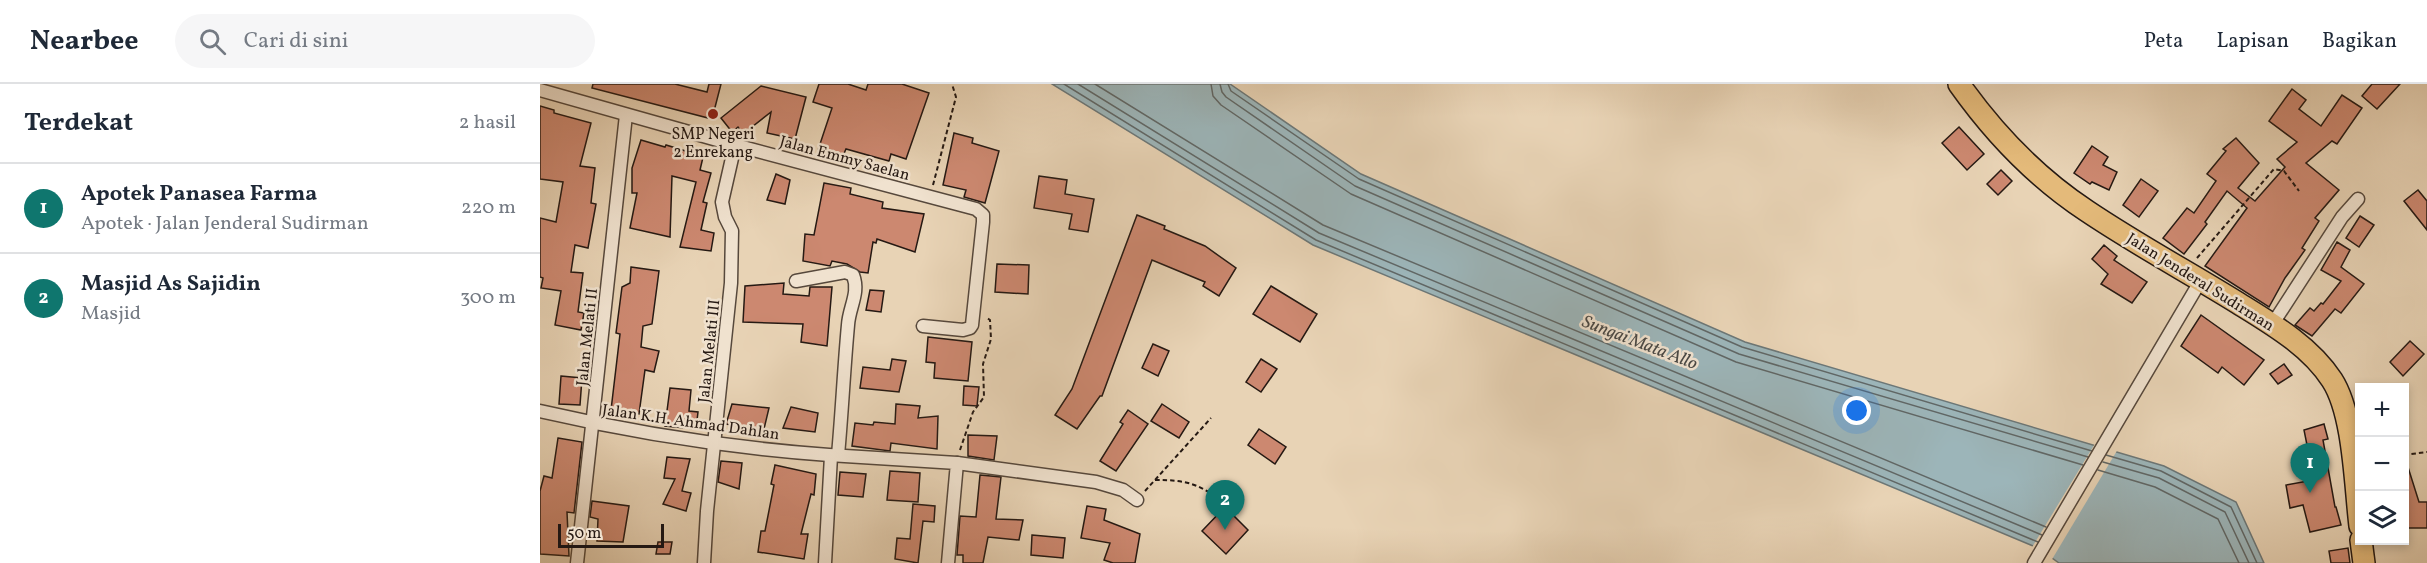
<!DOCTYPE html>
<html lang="id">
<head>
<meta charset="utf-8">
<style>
  body { margin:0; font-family:Vollkorn,serif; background:#f6f6f7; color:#1f2937 }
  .controls { position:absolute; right:18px; bottom:18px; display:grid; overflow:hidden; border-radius:0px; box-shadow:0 3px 9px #0003 }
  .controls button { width:54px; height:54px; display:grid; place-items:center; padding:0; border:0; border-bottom:2px solid #e0e1e3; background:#fff; color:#1f2937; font:30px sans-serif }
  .scale { position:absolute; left:18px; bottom:15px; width:106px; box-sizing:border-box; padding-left:6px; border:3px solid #251913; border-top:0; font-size:16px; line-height:21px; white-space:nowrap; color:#251913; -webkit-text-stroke:4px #f0e2cf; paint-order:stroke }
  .you { position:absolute; left:1317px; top:327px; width:21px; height:21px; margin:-15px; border:4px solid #fff; border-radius:50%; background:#1a73e8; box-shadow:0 0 0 9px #1a73e833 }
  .badge { display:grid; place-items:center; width:39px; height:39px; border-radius:50%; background:#0f766e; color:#fff; font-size:20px; font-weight:700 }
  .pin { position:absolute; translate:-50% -50px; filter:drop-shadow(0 2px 3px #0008) }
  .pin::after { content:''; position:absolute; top:32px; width:21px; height:18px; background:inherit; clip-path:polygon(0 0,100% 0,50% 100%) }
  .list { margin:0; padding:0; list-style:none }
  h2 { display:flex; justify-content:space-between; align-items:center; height:78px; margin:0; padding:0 24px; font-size:26px }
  h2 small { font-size:20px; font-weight:400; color:#747a83 }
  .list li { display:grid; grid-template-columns:39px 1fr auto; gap:18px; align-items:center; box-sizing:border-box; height:90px; padding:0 24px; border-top:2px solid #e0e1e3 }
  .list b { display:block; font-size:22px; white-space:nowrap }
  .list p { margin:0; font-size:20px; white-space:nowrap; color:#747a83 }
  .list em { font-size:20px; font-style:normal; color:#747a83 }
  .icon { flex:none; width:33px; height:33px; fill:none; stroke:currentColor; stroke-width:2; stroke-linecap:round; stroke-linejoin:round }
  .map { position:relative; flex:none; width:1887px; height:479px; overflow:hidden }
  header { display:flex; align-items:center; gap:36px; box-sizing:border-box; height:84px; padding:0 30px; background:#fff; border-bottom:2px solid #e0e1e3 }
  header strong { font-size:28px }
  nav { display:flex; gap:33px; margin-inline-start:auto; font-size:21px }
  .search { width:420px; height:54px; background:#f6f6f7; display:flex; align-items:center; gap:15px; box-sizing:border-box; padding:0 21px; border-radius:33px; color:#747a83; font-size:22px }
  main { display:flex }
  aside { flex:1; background:#fff }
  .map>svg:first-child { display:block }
</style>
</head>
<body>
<header>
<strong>Nearbee</strong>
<div class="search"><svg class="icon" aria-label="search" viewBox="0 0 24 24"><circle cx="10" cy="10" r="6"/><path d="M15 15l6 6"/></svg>Cari di sini</div>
<nav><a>Peta</a><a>Lapisan</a><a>Bagikan</a></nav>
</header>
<main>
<aside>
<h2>Terdekat<small>2 hasil</small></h2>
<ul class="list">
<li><span class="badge">1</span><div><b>Apotek Panasea Farma</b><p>Apotek · Jalan Jenderal Sudirman</p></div><em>220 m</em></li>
<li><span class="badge">2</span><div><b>Masjid As Sajidin</b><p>Masjid</p></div><em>300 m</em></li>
</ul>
</aside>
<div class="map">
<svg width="1887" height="479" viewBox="0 0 1887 479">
  <rect width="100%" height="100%" fill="#e8d3b5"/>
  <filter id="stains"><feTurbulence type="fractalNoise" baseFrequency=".00333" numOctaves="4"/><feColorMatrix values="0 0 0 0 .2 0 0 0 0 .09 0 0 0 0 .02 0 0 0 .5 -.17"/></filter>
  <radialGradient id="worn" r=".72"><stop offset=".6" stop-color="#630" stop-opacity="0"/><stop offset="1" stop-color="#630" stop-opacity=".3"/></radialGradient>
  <polygon fill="#9cb5b9" stroke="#6c7777" stroke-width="1.5" points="512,0 690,0 821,90 1205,258 1624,382 1696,418 1724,479 1519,479 1498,464 773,161"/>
  <polygon fill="#e8d3b5" points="1556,358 1578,365 1511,477 1491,465"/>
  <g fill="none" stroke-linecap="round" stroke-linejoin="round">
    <g stroke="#606766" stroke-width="1.5">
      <polyline points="524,0 776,156 1498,458"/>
      <polyline points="538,0 779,149 1502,451"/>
      <polyline points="555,0 783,141 1506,443"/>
      <polyline points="671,0 673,12 681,21 811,110 1196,278 1543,381"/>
      <polyline points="680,0 682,8 686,13 815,102 1199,270 1548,373"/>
      <polyline points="688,0 691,7 819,95 1202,263 1552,367"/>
      <polyline points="1566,371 1621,387 1691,423 1717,479"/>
      <polyline points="1563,378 1619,394 1685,428 1709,479"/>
      <polyline points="1558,386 1615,403 1678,435 1699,479"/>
    </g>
  </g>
  <g fill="#cc8870" stroke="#251913" stroke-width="1.5">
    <polygon points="53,0 135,0 167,8 169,0 181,0 172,35 52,4"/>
    <polygon points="279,0 308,0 326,6 328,0 362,0 389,9 366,75 351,70 349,77 306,65 302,74 278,66 292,24 273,18"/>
    <polygon points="1832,0 1860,0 1837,25 1822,12"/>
    <polygon points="221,2 266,13 255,55 227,49 231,28 203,50 198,43 192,48 181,34"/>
    <polygon points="1752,5 1766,16 1759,25 1781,42 1802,11 1822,24 1797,60 1792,57 1766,79 1799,106 1775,134 1779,137 1762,164 1765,166 1745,194 1729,223 1665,182 1707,124 1687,107 1665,138 1667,140 1644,170 1623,154 1647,124 1654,129 1676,97 1667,90 1686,67 1683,65 1696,54 1719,79 1698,104 1715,117 1745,83 1737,75 1757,58 1729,37"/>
    <polygon points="0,22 14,26 14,29 51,39 40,82 55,84 51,119 56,120 48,164 35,161 31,188 43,189 38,228 44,229 41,246 15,241 21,207 1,204 3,194 0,193 0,134 16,138 23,98 0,95"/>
    <polygon points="1419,43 1444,70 1427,86 1402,59"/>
    <polygon points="414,49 433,54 432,59 459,67 445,119 424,113 426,106 403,101"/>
    <polygon points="101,56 125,63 126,61 149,68 150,65 164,69 160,86 171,89 163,118 167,119 161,146 174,149 171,167 140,163 156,98 132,92 130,153 90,144 97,109 92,109 92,84"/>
    <polygon points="1552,62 1568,73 1563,81 1577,88 1569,106 1552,98 1550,100 1534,89"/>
    <polygon points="1461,86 1472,97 1458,111 1447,100"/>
    <polygon points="236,90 250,96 245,120 227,116"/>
    <polygon points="499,92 527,96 525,110 554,115 548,148 529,145 532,130 494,124"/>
    <polygon points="1601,95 1618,107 1599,133 1583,121"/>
    <polygon points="284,99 311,104 310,110 343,118 342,124 384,130 375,168 337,155 336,159 333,158 328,189 320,188 307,180 292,177 290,182 263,177 265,150 274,151"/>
    <polygon points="1878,106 1887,117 1887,146 1864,117"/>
    <polygon points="597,131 625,142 624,145 665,162 696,184 679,212 663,202 665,198 612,176 562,312 560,312 537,345 515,331 532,305"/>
    <polygon points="1820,132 1834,141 1819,163 1806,154"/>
    <polygon points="1797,158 1810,166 1801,183 1824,200 1801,229 1795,225 1772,252 1755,241 1770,224 1774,227 1781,219 1783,220 1801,197 1781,186"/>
    <polygon points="1564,161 1577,172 1574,176 1607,198 1592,219 1561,200 1568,190 1552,175"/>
    <polygon points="457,180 489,181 488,210 455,208"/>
    <polygon points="91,183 119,187 112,240 103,242 101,263 119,267 114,288 105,286 99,330 71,326 80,250 76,249 82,203 90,199"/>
    <polygon points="244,199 243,210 269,212 270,203 292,203 287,262 261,258 263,240 203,238 205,202"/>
    <polygon points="731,202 777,230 760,258 713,230"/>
    <polygon points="330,206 344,207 341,228 326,226"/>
    <polygon points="1661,231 1724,276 1704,301 1682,283 1678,289 1641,262"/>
    <polygon points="388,253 432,258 428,297 394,294 395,279 386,278"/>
    <polygon points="1870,257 1884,270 1863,292 1850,278"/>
    <polygon points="613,260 629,267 618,292 602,284"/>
    <polygon points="352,275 366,277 359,308 320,304 323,283 350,286"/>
    <polygon points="721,275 737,285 721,308 706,298"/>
    <polygon points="1744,280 1752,291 1738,300 1730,290"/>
    <polygon points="21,292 42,294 40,321 19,320"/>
    <polygon points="424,302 439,303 437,322 423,321"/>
    <polygon points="130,304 151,306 149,327 158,328 156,345 125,342"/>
    <polygon points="192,320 229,324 224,345 186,340"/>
    <polygon points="356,320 380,322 378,334 398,332 397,365 351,359 350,367 312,362 315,339 333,341 334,338 355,340"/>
    <polygon points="622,320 649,338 639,354 611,337"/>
    <polygon points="251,323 278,329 275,348 243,344"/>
    <polygon points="588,326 608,340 576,387 560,377 583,340 580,338"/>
    <polygon points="1784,340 1788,355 1783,356 1795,423 1796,423 1801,441 1770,448 1763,421 1750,424 1746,401 1774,396 1764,346"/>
    <polygon points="719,345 746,363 735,380 708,361"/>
    <polygon points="428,351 457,352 454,376 428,372"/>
    <polygon points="18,354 42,358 34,429 27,428 29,472 0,470 0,407 4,392 12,394"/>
    <polygon points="127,373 150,375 142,407 151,409 146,427 123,420 135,395 124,394"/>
    <polygon points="181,377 202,379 199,405 178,398"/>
    <polygon points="1864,380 1867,380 1879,418 1887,418 1887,444 1864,444"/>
    <polygon points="235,381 276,390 274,411 271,410 261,450 268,450 264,475 218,468 221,447 225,447 234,401 231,400"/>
    <polygon points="350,387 380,389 378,418 347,416"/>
    <polygon points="300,388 326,390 323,413 298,411"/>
    <polygon points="440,391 461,393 456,435 483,436 479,456 448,453 443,479 423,479 423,471 417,471 420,432 436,433"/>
    <polygon points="52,417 89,422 83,458 57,457 58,435 50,433"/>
    <polygon points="373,420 395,422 394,438 383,437 378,479 355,475 357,454 370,455"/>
    <polygon points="547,422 566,425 564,436 600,450 595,479 573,479 564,476 570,459 541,454"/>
    <polygon points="685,423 708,446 686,470 662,447"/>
    <polygon points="492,451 525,454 523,474 491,471"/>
    <polygon points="118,458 132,458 130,470 116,470"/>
    <polygon points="1808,464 1810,479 1791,479 1789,467"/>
  </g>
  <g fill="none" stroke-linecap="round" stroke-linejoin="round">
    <g stroke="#56483c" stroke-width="15">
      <g id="street">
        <polyline points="0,6 195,61 436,125 443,131 443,138 432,241 430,244 423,246 383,242"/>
        <path d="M256,197L305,188L313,191C320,209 309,223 308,241C304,284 302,328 298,371"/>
        <polyline points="1732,241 1802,133 1818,115"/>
        <path d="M0,327C95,349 192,364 289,371C332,374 374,376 417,379L408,479"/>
        <polyline points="417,379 556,398 583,406 597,416"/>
        <polyline points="37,479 86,31"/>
        <polyline points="164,479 167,427 191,199 192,147 185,133 182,118 195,61"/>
        <polyline points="285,479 291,372"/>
        <polyline points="1494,479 1661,196"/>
      </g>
    </g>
    <g stroke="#251913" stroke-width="24">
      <g id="highway">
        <path d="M1419,0C1453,48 1497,94 1547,127C1596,160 1648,188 1698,219C1732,240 1770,262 1792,296C1814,330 1815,401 1820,442"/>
        <polyline points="1821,456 1824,479"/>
      </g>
    </g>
    <g stroke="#251913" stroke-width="2" stroke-dasharray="4.5 3" stroke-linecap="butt">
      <polyline points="393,101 416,13 412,0"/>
      <polyline points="1657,174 1734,85 1744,87 1759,107"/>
      <polyline points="420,366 433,328 444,313 443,280 451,255 450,236 447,234"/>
      <polyline points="1864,371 1887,368"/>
      <path d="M615,396C646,396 657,399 682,417"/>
      <polyline points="605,407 671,334"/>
    </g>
    <use href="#street" stroke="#f0e2cf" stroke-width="12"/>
    <use href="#highway" stroke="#e4ba7a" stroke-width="21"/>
  </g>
  <circle fill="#8f2418" stroke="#f0e2cf" stroke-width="2" cx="173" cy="30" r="6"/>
  <g text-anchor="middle" stroke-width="5" stroke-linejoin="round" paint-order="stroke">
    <g font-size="16" fill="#251913" stroke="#f0e2cf">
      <text x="173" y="55">SMP Negeri<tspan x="173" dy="18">2 Enrekang</tspan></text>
    </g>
    <g font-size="16" fill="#251913" stroke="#f0e2cf">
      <text transform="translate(305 73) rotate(15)" y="6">Jalan Emmy Saelan</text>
      <text transform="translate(1661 197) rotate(32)" y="6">Jalan Jenderal Sudirman</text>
      <text transform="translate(46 253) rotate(-84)" y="6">Jalan Melati II</text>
      <text transform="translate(168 267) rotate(-84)" y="6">Jalan Melati III</text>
      <text transform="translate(151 337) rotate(8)" y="6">Jalan K.H. Ahmad Dahlan</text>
    </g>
    <g font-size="18" font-style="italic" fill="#494845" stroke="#f0e2cf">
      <text transform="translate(1100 258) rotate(21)" y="6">Sungai Mata Allo</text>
    </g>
  </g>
  <rect width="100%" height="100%" filter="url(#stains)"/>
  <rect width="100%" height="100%" fill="url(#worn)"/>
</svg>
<div class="controls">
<button>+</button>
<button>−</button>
<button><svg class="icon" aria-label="layers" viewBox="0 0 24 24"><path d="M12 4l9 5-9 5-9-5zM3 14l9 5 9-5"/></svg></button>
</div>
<div class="scale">50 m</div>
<div class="you"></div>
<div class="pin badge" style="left:1770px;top:409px">1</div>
<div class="pin badge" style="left:685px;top:446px">2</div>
</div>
</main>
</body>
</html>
